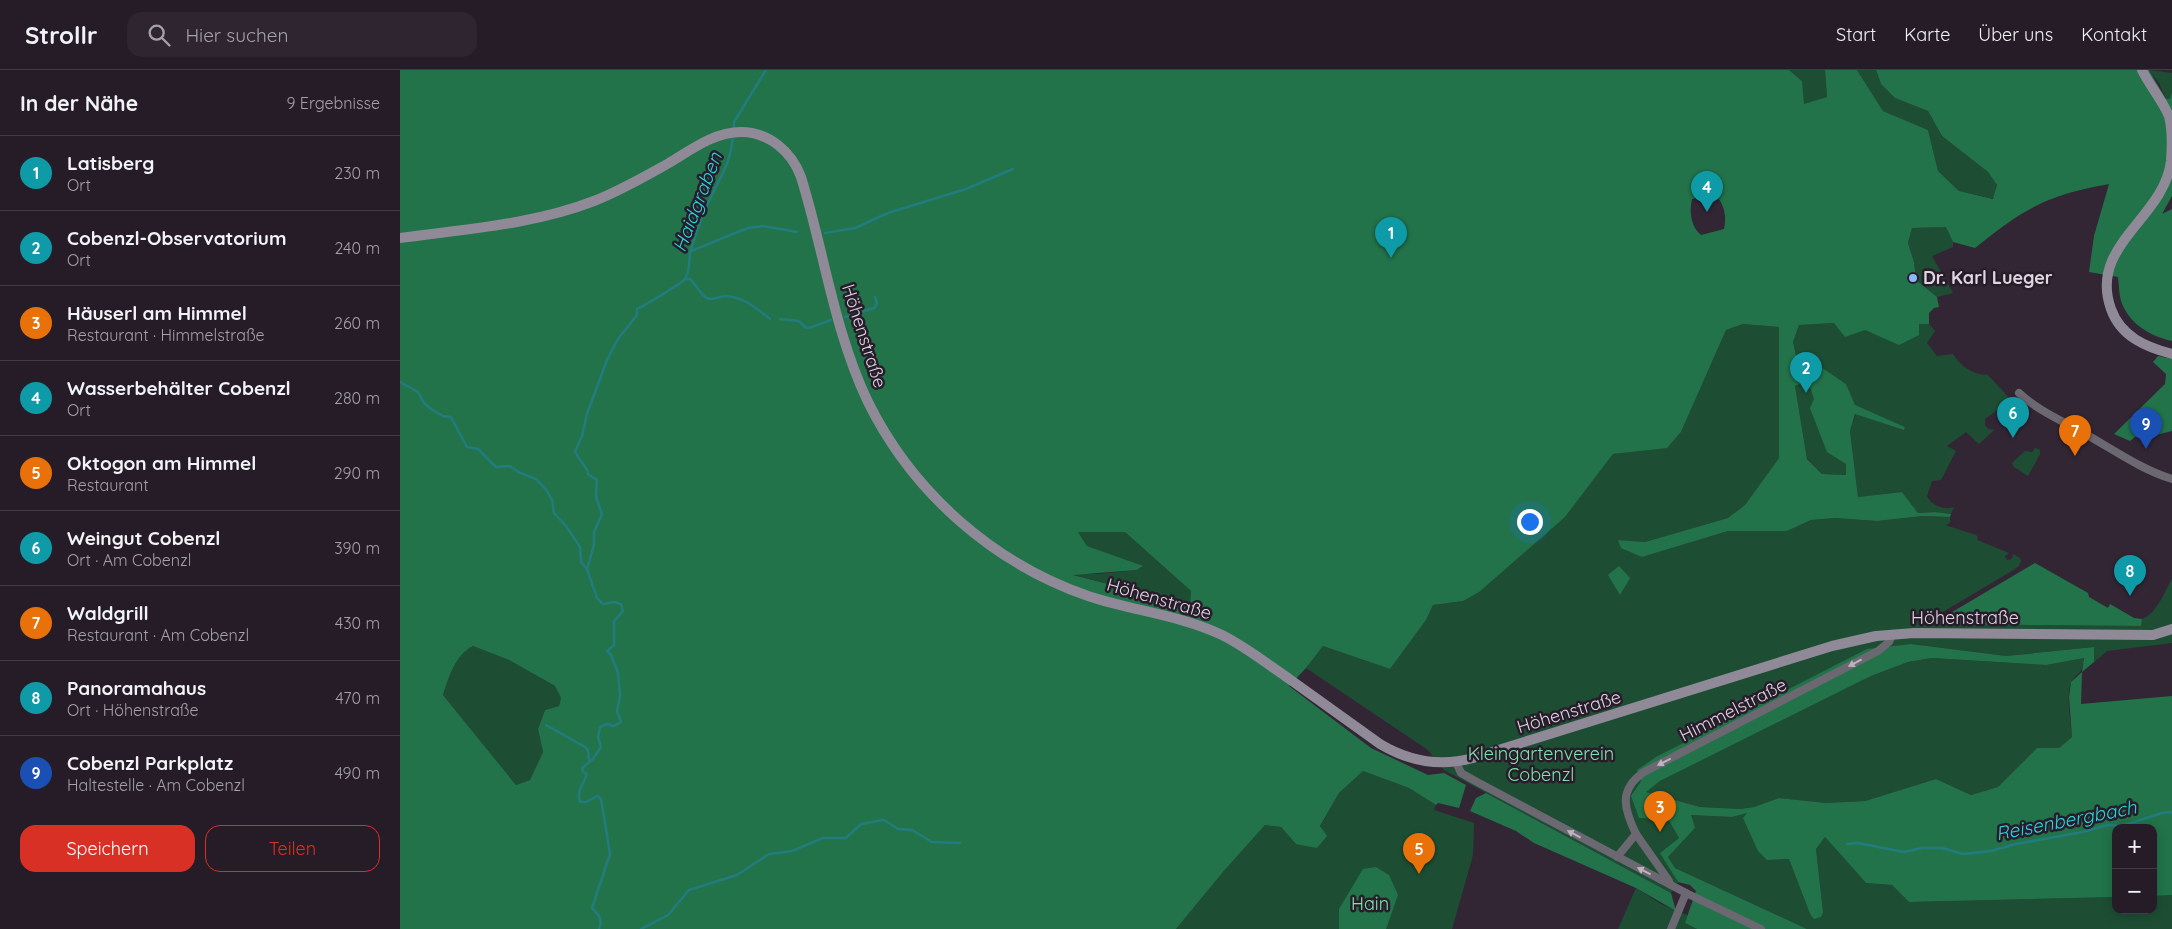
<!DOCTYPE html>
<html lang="de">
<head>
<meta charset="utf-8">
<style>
  body { margin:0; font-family:Quicksand,sans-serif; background:#2e2530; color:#f1f3f6 }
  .controls { position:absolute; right:15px; bottom:15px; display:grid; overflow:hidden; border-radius:10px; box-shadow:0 2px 12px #0003 }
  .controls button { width:45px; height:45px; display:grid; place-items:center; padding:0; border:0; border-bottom:1px solid #423a45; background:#261c28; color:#f1f3f6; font:25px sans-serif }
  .you { position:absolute; left:1129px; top:451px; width:18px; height:18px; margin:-12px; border:4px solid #fff; border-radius:50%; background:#1a73e8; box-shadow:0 0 0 8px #1a73e833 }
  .badge { display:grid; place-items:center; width:32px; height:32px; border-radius:50%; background:#d93025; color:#fff; font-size:16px; font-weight:700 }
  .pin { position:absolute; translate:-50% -41px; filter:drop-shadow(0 1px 2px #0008) }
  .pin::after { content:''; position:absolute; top:26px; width:18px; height:15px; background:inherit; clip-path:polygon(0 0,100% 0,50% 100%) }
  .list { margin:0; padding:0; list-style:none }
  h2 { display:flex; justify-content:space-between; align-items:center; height:65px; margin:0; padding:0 20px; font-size:21px }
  h2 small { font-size:16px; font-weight:400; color:#a4a1a8 }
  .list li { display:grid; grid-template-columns:32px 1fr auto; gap:15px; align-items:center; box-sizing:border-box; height:75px; padding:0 20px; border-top:1px solid #423a45 }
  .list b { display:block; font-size:19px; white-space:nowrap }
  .list p { margin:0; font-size:16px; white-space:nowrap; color:#a4a1a8 }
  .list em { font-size:16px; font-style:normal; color:#a4a1a8 }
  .actions { display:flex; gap:10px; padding:15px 20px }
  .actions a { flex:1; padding:11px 0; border:1px solid #d93025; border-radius:15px; text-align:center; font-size:18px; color:#d93025 }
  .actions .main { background:#d93025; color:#fff }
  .icon { flex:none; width:28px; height:28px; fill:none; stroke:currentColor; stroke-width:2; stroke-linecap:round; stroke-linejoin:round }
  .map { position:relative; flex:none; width:1772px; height:859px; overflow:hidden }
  header { display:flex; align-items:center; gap:30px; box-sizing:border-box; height:70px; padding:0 25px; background:#261c28; border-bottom:1px solid #423a45 }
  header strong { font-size:24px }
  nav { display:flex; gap:28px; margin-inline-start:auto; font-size:18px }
  .search { width:350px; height:45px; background:#2e2530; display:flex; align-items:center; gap:12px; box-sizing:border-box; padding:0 18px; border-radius:15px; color:#a4a1a8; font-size:19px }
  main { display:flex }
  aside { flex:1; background:#261c28 }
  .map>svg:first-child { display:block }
</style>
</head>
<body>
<header>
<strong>Strollr</strong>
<div class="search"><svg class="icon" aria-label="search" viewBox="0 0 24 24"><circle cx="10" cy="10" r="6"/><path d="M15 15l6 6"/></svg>Hier suchen</div>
<nav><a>Start</a><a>Karte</a><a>Über uns</a><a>Kontakt</a></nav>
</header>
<main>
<aside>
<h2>In der Nähe<small>9 Ergebnisse</small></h2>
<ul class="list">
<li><span class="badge" style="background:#0f9aa8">1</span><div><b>Latisberg</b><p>Ort</p></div><em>230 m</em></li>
<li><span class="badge" style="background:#0f9aa8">2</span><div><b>Cobenzl-Observatorium</b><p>Ort</p></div><em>240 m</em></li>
<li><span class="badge" style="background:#e8710a">3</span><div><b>Häuserl am Himmel</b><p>Restaurant · Himmelstraße</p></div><em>260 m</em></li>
<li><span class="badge" style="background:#0f9aa8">4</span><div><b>Wasserbehälter Cobenzl</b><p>Ort</p></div><em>280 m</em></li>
<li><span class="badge" style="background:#e8710a">5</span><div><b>Oktogon am Himmel</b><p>Restaurant</p></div><em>290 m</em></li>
<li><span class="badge" style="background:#0f9aa8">6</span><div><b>Weingut Cobenzl</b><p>Ort · Am Cobenzl</p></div><em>390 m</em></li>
<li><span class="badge" style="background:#e8710a">7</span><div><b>Waldgrill</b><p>Restaurant · Am Cobenzl</p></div><em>430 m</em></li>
<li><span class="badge" style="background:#0f9aa8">8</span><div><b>Panoramahaus</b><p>Ort · Höhenstraße</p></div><em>470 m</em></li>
<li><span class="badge" style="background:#1a4fb4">9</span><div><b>Cobenzl Parkplatz</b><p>Haltestelle · Am Cobenzl</p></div><em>490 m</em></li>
</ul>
<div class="actions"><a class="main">Speichern</a><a>Teilen</a></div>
</aside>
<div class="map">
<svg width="1772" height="859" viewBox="0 0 1772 859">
  <rect width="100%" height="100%" fill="#322635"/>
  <g fill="#1d4e34">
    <polygon points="1389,0 1425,0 1427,27 1403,35 1402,11"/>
    <polygon points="1457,0 1476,0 1481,14 1495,28 1528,41 1542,66 1588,102 1597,115 1594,129 1559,121 1538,101 1528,60 1483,41"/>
    <polygon points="1749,0 1772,3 1772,22 1770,29 1766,29 1759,13"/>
    <polygon points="1546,157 1553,172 1553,177 1532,186 1553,223 1537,227 1516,210 1514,192 1508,173 1512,158"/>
    <path d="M1434,253L1465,260L1499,274L1519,254H1529L1535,261L1527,273L1537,286L1553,284C1560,296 1573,305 1588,305L1611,330L1585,349V355L1588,359L1594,360L1579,374L1566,362L1547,376L1556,381L1541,410L1532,411L1527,426C1531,435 1544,441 1554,437L1551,444L1535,442L1518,443L1502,422L1458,427L1450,361L1456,343L1504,360L1505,357L1454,335L1446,314L1424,299L1396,285L1393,272L1399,255Z"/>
    <path d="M1343,254L1379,257V388L1345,435L1328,448L1245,472L1218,470L1242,487L1328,461H1387L1411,450L1435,448L1477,451L1523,446L1550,447V453L1546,455L1548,456L1576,465L1578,467L1577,470L1609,483L1605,486L1607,490L1612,489L1613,484L1620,488L1621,491L1619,496L1610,502L1526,552L1532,554L1740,556L1742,549C1757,544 1764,522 1772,509V573L1707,581L1694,592L1693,577L1606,586L1511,574L1241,711L1231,726L1268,749L1279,768L1261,783L1278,812L1271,823L1044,700L1028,680L906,598L923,576L990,599L1026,550L1033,535L1063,531L1165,447L1213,384L1267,377L1281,362L1326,260Z"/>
    <polygon points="1400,314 1410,317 1446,394 1446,405 1422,404 1407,388 1395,316"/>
    <polygon points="1635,378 1640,380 1640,384 1628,406 1614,397 1612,393 1625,381 1632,382"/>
    <polygon points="678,462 725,462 791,521 790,535 670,504 698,504 737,500 742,497 687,476"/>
    <path d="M73,576L109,590L155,616L161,628L159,636L145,640L138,659L143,682L130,710L116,715L43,625C49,607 55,585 73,576Z"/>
    <path d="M1532,588L1646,595L1684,588C1682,606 1680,599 1672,611C1665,622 1671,654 1672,667L1659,678H1637L1598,717L1571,725L1536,709L1465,731L1426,733L1379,728L1354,737L1340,739L1300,737L1245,722L1260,711L1471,606L1508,592Z"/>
    <polygon points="963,701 1009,718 1036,735 1034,740 1074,753 1073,785 1052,859 776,859 823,802 865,755 881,757 896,774 920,757 939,723"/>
    <polygon points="1348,742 1367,790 1389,789 1410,844 1423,842 1416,779 1425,767 1466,813 1492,815 1509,832 1716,827 1716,840 1753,840 1753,826 1772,825 1772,859 1407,859 1275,798 1268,787 1295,758 1290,745 1332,747"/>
    <polygon points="1236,818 1261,834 1289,846 1285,853 1297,859 1218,859"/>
  </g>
  <g fill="#22734a" fill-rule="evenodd">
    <path d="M0,0H1389L1402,11L1404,34L1427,27L1425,0H1457L1483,41L1528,60L1538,101L1559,121L1593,129L1597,115L1588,102L1542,66L1528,41L1495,28L1481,14L1476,0H1749L1766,29H1770L1772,22V126L1762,144L1772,139V271C1750,266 1729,254 1721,231C1719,224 1719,215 1718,207L1689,202L1694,166L1709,114C1647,125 1623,139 1575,178L1553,172L1546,157L1512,158L1508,173L1514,192L1516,210L1537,227L1539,237L1534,238L1529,243V254H1519V265L1499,275L1465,260L1445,267L1434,253L1399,255L1393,272L1396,285L1424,299L1446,314L1455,335L1505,357L1504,360L1455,344L1450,361L1458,427L1502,422L1518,443L1535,442L1551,444L1550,447L1523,446L1477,451L1435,448L1411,450L1387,461H1328L1242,487L1221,478L1218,470L1245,472L1328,448L1345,435L1379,388V257L1343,254L1326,260L1281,362L1267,378L1213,384L1165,447L1079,522L1063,531L1033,535L1026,550L990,599L923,576L906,598L889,616L971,678L1028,705L1044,703L1066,715L1059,738L1038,733L1036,735L1009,718L963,701L939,723L920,756L927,766L917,778L896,774L881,757L865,755L823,802L776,859H0ZM1313,123C1324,132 1327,145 1324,159L1301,165C1291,157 1289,142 1292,129ZM1400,314L1410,317L1414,329L1410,338L1427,382L1446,394V405L1422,404L1407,389L1395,316ZM678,462H725L791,521L790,535L673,505L737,500L743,496L687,476ZM73,576L109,590L155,616L161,628L159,636L145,640L138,659L143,682L130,710L116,715L43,625C49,607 55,585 73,576Z"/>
    <polygon points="1758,286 1772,289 1772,361 1756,365 1740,363 1730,371 1714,364 1765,314 1766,304 1753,292"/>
    <polygon points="1635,493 1688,523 1689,527 1708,538 1710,534 1734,548 1742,549 1741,556 1532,554"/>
    <polygon points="1219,496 1230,508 1220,525 1208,505"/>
    <path d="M1511,574L1606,586L1694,577V592L1682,602L1681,634L1772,626V825L1753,826V758H1716V827L1509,832L1492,815L1466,813L1425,767L1416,779L1423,842L1421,847L1414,849L1410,844L1389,789L1367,790L1358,781L1343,748L1347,743L1332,747L1291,745L1295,758L1268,787L1275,798L1407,859H1297L1285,853L1296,821L1290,815L1278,812L1260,783L1279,768L1268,749L1239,748L1231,726L1241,711L1237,700L1256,687L1467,579ZM1532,588L1646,595L1684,588L1682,602L1671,612L1669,627L1672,667L1659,678H1637L1598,717L1571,725L1536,709L1465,731L1426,733L1379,728L1354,737L1340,739L1300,737L1246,722L1260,711L1471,606L1508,592Z"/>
    <polygon points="1086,723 1271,823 1276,841 1236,818 1134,773 1116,761 1070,741 1076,728"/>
    <polygon points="976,797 989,805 998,825 986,859 939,859 939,839 963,799"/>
  </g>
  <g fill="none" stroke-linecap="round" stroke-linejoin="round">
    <g stroke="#227c7e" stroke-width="2.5">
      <polyline points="334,59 334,52 366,0"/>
      <polyline points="425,163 455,158 488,143 566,119 613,99"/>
      <polyline points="291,181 348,158 363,156 397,162"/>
      <path d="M285,209H290C296,214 299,222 305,227C312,232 318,226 325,226C342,226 358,239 370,249"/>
      <polyline points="445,247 474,238 477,233 475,227"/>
      <polyline points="380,249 399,251 406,258 412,257 431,250"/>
      <path d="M0,312L18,322L24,333L31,339L43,346L51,347L67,377L78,379L96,397L110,396L118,402L136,409L147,421L152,430L154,443L166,456L180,477L181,492L187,499L197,528L203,534L214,532L221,534L223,541L214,551V575L207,581L211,585L218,603L220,626L217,641L221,652L214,656L207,654L200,657L198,667L201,677L193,689L182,698L183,702L187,704C184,714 176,720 180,732H186L197,726L201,729L210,784L192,838C199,845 203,849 199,859"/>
      <path d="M187,499L194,475V462L202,444L196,427L197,410L188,404L187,400L175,382L182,366L187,344L207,290L218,269L237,245V239C244,236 282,213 285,209C291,200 288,188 291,179C297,161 303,142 312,125C323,102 331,92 333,65"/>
      <polyline points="146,655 185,677 188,680 189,690"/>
      <polyline points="1447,774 1458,773 1504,782 1522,778 1542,778 1563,784 1591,781 1616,774 1683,762 1707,755 1722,756 1762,743 1772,742"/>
      <polyline points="241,859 268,845 289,820 337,805 369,784 392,781 423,768 446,768 461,754 484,750 498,759 512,760 532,772 560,773"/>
    </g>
    <g stroke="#6c6871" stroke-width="8">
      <path d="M1619,323C1638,341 1665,352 1687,365C1714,380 1742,400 1772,409"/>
      <polyline points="1056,692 1061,703 1077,712 1286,823 1361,859"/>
      <polyline points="1236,764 1269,811"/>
      <path d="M1217,787L1236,764C1224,739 1218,720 1244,702L1478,581L1489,572L1493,564"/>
      <polyline points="1271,859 1286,823"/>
    </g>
    <g stroke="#908a98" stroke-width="10">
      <path d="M1742,0C1750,16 1762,30 1769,46C1772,58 1772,78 1771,91C1764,149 1688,175 1711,239C1721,267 1746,277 1772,284"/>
      <path d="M0,168C65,159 132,155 194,131C220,121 244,107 269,93C291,80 314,62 341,62C369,62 392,82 401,107C424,181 434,261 468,332C513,423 593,493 688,526C733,541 780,545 822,565C846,577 866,593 888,608C919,630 949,652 980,674C1010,692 1040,697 1073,688L1432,576L1476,566L1514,563L1753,565L1772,559"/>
    </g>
  </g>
  <defs><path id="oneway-solid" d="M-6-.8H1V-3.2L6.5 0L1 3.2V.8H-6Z" transform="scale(1.25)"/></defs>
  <g fill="#bcb5bf">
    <use href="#oneway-solid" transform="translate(1455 593) rotate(152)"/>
    <use href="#oneway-solid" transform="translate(1264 692) rotate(153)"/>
    <use href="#oneway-solid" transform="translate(1174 764) rotate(-152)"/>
    <use href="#oneway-solid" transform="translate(1244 801) rotate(-153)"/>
  </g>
  <circle fill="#8cb9fc" stroke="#281c2b" stroke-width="2" cx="1513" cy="208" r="5"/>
  <g text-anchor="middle" stroke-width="5" stroke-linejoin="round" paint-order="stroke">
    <g font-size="18" font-weight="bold" fill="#ded6e0" stroke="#281c2b" text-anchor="start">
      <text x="1523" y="214">Dr. Karl Lueger</text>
    </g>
    <g font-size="18" fill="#ded6e0" stroke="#281c2b">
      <text transform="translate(464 266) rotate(72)" y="6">Höhenstraße</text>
      <text transform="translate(759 529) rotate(16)" y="6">Höhenstraße</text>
      <text x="1565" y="554">Höhenstraße</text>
      <text transform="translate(1333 640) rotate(-27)" y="6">Himmelstraße</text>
      <text transform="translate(1169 642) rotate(-17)" y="6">Höhenstraße</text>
    </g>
    <g font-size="18" fill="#7be6a9" stroke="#281c2b">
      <text x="1141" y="690">Kleingartenverein<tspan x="1141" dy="21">Cobenzl</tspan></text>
      <text x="970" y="840">Hain</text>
    </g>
    <g font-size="19" font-style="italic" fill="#23d7db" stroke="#281c2b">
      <text transform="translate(297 132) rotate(-69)" y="7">Haidgraben</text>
      <text transform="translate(1666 750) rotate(-11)" y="7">Reisenbergbach</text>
    </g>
  </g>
</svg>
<div class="controls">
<button>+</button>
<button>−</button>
</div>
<div class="you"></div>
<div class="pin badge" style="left:991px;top:188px;background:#0f9aa8">1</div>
<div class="pin badge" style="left:1406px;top:323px;background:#0f9aa8">2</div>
<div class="pin badge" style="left:1260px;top:762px;background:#e8710a">3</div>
<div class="pin badge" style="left:1307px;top:142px;background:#0f9aa8">4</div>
<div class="pin badge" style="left:1019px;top:804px;background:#e8710a">5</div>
<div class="pin badge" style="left:1613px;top:368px;background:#0f9aa8">6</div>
<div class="pin badge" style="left:1675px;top:386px;background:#e8710a">7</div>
<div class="pin badge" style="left:1730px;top:526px;background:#0f9aa8">8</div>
<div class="pin badge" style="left:1746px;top:379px;background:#1a4fb4">9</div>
</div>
</main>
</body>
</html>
